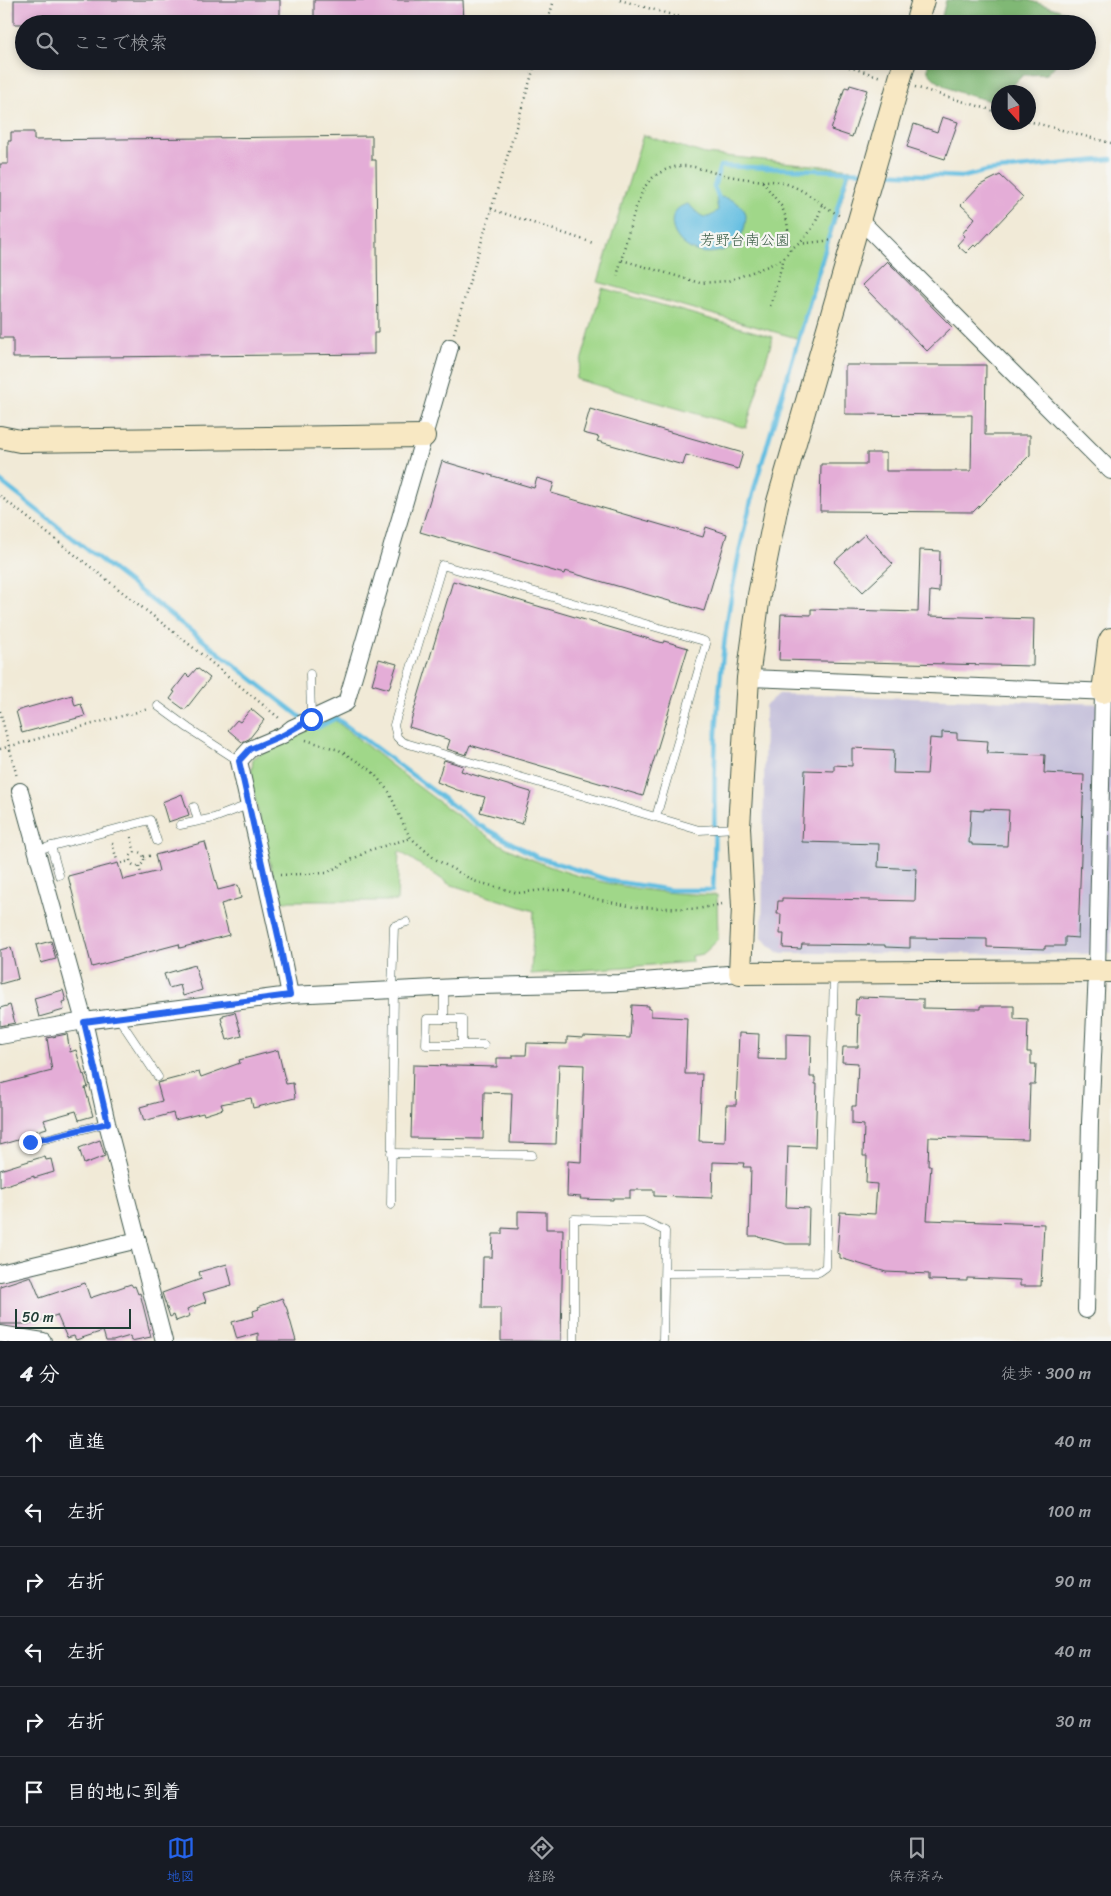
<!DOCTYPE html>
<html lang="ja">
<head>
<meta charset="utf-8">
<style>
  body { margin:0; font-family:Sriracha,"Klee One",sans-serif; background:#242831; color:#f1f3f6 }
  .compass { position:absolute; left:991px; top:85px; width:45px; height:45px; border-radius:50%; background:#171b24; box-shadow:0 2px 8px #0003; rotate:159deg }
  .scale { position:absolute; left:15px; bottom:12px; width:116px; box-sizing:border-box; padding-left:5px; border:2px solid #1f3d34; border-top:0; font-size:14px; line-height:18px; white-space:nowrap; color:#1f3d34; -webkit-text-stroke:4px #f6f6f2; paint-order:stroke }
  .stop { position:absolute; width:15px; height:15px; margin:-11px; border:4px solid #2563eb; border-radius:50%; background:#fff }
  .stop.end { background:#2563eb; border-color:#fff; box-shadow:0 1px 5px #0008 }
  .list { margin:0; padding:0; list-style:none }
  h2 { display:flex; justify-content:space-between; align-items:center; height:65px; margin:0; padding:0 20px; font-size:21px }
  h2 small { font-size:16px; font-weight:400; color:#9ea1a6 }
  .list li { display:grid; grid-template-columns:32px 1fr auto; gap:15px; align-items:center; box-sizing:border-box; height:70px; padding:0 20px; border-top:1px solid #363941 }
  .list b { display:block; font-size:19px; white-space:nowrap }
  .list em { font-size:16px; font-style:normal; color:#9ea1a6 }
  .icon { flex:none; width:28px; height:28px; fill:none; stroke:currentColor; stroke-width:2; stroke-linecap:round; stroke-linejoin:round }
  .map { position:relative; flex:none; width:1111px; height:1341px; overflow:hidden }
  .search { position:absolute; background:#171b24; box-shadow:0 2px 8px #0003; left:15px; right:15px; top:15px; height:55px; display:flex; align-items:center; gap:12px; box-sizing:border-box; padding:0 18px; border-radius:28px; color:#9ea1a6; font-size:19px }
  .sheet { height:485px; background:#171b24 }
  nav { display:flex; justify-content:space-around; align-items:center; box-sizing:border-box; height:70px; border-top:1px solid #363941; background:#171b24; font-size:14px; color:#9ea1a6 }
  nav a { display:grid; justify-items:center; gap:2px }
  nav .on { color:#2563eb }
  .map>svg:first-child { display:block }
</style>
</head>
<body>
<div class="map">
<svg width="1111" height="1341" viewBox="0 0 1111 1341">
  <rect width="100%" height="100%" fill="#f6f6f2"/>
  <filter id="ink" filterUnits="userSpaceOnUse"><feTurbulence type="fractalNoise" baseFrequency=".02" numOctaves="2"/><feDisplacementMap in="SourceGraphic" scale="10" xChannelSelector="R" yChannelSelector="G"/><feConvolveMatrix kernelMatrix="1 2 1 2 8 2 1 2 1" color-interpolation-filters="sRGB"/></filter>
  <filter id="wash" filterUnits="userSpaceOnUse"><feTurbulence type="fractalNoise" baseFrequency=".0096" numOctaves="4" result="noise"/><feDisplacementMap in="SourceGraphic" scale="20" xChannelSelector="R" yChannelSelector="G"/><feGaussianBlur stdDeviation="1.12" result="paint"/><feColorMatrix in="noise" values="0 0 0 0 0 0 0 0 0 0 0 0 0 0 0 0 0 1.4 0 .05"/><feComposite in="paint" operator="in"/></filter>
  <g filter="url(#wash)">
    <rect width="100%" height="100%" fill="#f1ead7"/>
    <polygon fill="#c5c0da" points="779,694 1111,704 1111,954 778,953 762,938 765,706"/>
    <g fill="#a0d789" stroke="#608a5e">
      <polygon points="643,135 705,154 851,169 800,339 598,282"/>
      <polygon points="602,288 773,337 746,428 576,379"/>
      <path d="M331,717C375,752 419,789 466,821C480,830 493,841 507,848C573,881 644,894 717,895L718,940L703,954L691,956L692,962L531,974L534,911L449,884L399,851L397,901H279L251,781L253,758Z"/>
    </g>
    <g fill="#80b875" stroke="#507a54">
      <polygon points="946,0 1028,0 1066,12 1076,24 940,24"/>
      <path d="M928,61H1059L1047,74L1023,75L1006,92H998V103C972,95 945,93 928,72Z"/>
    </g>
    <path fill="#63bee1" stroke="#417e8a" d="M718,197C729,197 747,205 746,218C745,233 738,245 724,250C679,266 654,211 688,204C699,213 704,225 718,210L716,199Z"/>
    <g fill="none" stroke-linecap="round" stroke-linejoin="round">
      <g stroke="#63bee1" stroke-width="4.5">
        <polyline points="880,173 963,177 987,171 1111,159"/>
        <polyline points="720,201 714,187 720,166 867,172"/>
        <polyline points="0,481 303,719"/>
        <path d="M310,723L317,728L336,718L479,825L537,857L612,881L671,890H713C716,838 713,786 716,734C721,650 733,567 755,486L848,172"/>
      </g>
    </g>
    <g id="blocks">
      <g fill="#e4add7" fill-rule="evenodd">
        <rect x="14" y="0" width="266" height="24"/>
        <polygon points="314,0 463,0 464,24 314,24"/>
        <polygon points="850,85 867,90 852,137 831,130 845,87 849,88"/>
        <polygon points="942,117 958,122 945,159 907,147 914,124 937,132"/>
        <polygon points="11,132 34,132 34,140 372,136 372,160 376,160 378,333 374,333 374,354 13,358 13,338 0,338 0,164 8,164 8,141 11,141"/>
        <polygon points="1000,175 1023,197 976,247 974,245 966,253 957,245 965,236 962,234 975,218 961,205 980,185"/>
        <polygon points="887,261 952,327 927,351 862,285"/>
        <polygon points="845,365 986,365 985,435 1030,435 1030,455 973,512 820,511 821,464 867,464 867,453 886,453 886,471 971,471 972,415 845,414"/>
        <polygon points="590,409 743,453 738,469 686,455 683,465 597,441 599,437 583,433"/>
        <polygon points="442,461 534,488 537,478 554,483 551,493 703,537 706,527 727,534 704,611 565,571 564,574 420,532"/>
        <polygon points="865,534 893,564 863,592 834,562"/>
        <polygon points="920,550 940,551 939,592 930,591 929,616 1034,619 1033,666 779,660 781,614 811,615 811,609 918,612"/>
        <polygon points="453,581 663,643 664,641 688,648 643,796 470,745 466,755 447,749 450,740 409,727"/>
        <polygon points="379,659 397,664 389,689 372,684"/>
        <polygon points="197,668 210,678 185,710 170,699 175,692 173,691 186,674 189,677"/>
        <polygon points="72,695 75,706 81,704 85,716 22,733 16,711"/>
        <polygon points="251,709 264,720 249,739 242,742 228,730 237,720 240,722"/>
        <path d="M942,732L957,733V739L988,741L987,753L1045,755L1044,773L1084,775L1078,938L1065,937V946H1045V949L987,947V939L910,938V948L885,947V945L802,944L801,949L783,948L784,934H780L781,914H777L778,901H782V898L915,901L916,869L878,867L879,844L802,842L805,770L834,771V765L852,766V748L894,750L893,773L927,774L930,738L942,739ZM984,809L1009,810L1007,846L972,845V843H969L971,810L984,811Z"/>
        <polygon points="444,760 463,766 461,771 531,792 522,824 480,812 485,797 457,790 437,782"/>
        <polygon points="182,794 189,815 168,822 162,802"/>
        <polygon points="205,842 218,890 238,885 241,898 221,904 229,935 180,948 179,944 92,967 68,876 118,863 123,880 159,871 155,855"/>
        <polygon points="51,941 56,959 41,963 36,945"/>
        <polygon points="11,947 18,979 0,984 0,950"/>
        <polygon points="195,965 202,990 183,996 180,985 169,988 164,974"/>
        <polygon points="63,990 66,1001 62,1002 64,1010 39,1017 34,998"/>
        <polygon points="859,997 923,999 923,1008 980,1009 980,1006 1014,1006 1014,1019 1028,1020 1027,1052 1031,1052 1031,1064 1036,1064 1035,1084 1030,1084 1028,1140 929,1137 928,1166 931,1166 927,1220 1044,1224 1041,1286 1020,1286 1020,1280 967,1278 967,1281 929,1280 929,1274 886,1272 840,1258 840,1254 837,1253 840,1212 875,1214 877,1184 866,1183 867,1156 863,1156 864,1125 852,1124 852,1106 856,1106 858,1063 842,1062 843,1047 858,1047 859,1015 855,1015 856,999 858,1000"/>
        <polygon points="10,1005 15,1023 0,1026 0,1008"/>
        <polygon points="632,1005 649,1006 649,1009 651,1009 651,1016 687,1018 685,1074 702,1074 699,1141 725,1142 726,1105 736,1105 739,1033 759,1034 758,1059 786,1060 786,1034 811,1035 810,1077 815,1077 815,1084 817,1084 815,1147 788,1146 786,1207 809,1208 808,1244 786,1244 758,1237 758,1236 749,1236 751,1167 743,1167 744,1163 713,1162 712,1198 654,1196 654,1190 630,1190 630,1198 613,1198 613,1200 580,1199 581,1197 567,1196 568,1161 581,1162 584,1065 559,1064 556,1144 510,1143 512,1093 484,1092 483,1139 411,1138 413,1065 497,1067 497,1058 513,1058 513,1055 526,1055 527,1043 567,1044 567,1037 583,1038 583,1036 630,1038"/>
        <polygon points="235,1012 242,1036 227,1040 221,1018 223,1017 223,1015"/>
        <polygon points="67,1034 70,1052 76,1050 83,1075 84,1074 88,1087 85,1088 93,1116 79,1120 76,1111 44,1120 47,1128 20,1136 21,1139 0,1145 0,1084 52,1071 47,1038"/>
        <polygon points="278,1050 286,1084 293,1083 295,1098 253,1108 251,1098 221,1104 223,1109 204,1115 203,1113 175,1120 173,1113 144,1121 140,1107 162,1101 157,1083 199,1072 201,1077 240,1063 239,1060"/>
        <polygon points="100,1140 105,1156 84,1164 79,1148"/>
        <polygon points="45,1156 46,1160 51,1159 54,1172 34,1178 34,1176 0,1187 0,1170"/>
        <polygon points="518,1211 546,1212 546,1229 563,1229 561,1341 501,1341 501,1308 482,1308 483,1257 492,1257 493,1234 502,1234 502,1228 518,1229"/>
        <polygon points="227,1264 232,1285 203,1293 206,1302 187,1309 190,1316 176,1321 174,1315 170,1317 162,1293 201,1279 199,1272"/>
        <polygon points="31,1276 40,1298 85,1283 90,1298 131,1284 133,1287 135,1286 138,1294 140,1293 151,1337 131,1341 130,1336 113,1341 106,1341 103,1331 76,1340 74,1336 67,1338 57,1315 32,1324 0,1324 0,1286"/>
        <polygon points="282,1298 287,1309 296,1341 258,1341 258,1333 237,1339 232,1322 254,1316 253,1311 259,1309 258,1307"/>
      </g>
    </g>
  </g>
  <g filter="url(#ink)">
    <use href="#blocks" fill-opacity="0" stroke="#3e574c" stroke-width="1"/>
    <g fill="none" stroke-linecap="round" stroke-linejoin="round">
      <g stroke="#3e574c" stroke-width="9">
        <g id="lane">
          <polyline points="310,674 311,719"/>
          <polyline points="158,706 188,728 239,761"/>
          <polyline points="194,807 198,821"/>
          <polyline points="656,817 706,644 704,641 442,565 394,725 397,737 402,742 699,830 737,828"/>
          <polyline points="180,825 214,818 248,805"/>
          <polyline points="51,846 59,875"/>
          <polyline points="37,850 150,820 157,841"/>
          <polyline points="392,990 394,926 407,922"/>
          <polyline points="118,1017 158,1077"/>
          <polyline points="444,1019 444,988"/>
          <polyline points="462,1045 462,1019 427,1019 426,1045 484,1045"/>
          <polyline points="30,1143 107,1123"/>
          <polyline points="391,1153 532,1155"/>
          <polyline points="391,1205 394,990"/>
          <polyline points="665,1273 819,1272 826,1267 834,974"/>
          <polyline points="574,1341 574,1219 644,1221 665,1231 663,1341"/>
        </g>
      </g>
      <g stroke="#3e574c" stroke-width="18">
        <g id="street">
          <polyline points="859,219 1111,471"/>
          <polyline points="748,678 1111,692"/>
          <polyline points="20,791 84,1021 107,1123 164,1341"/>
          <polyline points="290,995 279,940 239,761 250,749 283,735 292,728 346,703 450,347"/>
          <polyline points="0,1036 84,1021 290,995 478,986 619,983 740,973"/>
          <polyline points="0,1273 138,1240"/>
          <polyline points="1086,1310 1090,1122 1097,971 1103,692"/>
          <polyline points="0,1334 43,1341"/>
        </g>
      </g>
      <g stroke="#3e574c" stroke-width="24">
        <g id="secondary">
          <polyline points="916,24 923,0"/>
          <polyline points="905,61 777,505 759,595 748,678 739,827 743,907 740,973 1111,971"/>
          <polyline points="0,437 20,441 424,436"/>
          <polyline points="1103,692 1109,643 1111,639"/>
        </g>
      </g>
      <g stroke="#3e574c" stroke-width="2.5" stroke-dasharray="1 4" stroke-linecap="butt">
        <polyline points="620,0 704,24"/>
        <polyline points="547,24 554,0"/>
        <polyline points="830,61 881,77"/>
        <polyline points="915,87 998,112"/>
        <polyline points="1028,121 1111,143"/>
        <path d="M762,181C796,179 813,200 840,216"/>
        <polyline points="491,209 593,243"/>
        <polyline points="799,244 833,240"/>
        <path d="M790,250C809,235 815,228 822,205"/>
        <polyline points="622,260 700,283 728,281 768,266 784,258"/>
        <path d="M617,276C623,255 635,199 647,184C656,172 672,165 687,166C700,167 712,173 724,175C737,178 750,179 762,181L782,207L787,221L790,250L784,258L770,307"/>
        <polyline points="454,333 536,61"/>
        <polyline points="0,496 190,645 279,718"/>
        <polyline points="0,711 17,777"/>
        <polyline points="306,740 339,750 371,770 389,792 406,830 411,838 435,859 474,881 518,893 543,890 567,890 596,899 634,907 698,909 722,904"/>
        <polyline points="0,749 148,709"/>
        <polyline points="131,837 135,853"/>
        <polyline points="112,843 117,860"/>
        <circle cx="137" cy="859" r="7"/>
        <polyline points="144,857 153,855"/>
        <polyline points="121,863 131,861"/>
        <polyline points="139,866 141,874"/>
        <polyline points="280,875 326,873 370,850 411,838"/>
      </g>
      <use href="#lane" stroke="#fff" stroke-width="8"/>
      <use href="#street" stroke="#fff" stroke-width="16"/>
      <use href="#secondary" stroke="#f8e8c3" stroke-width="22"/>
    </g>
  </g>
  <g fill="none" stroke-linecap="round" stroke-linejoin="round" filter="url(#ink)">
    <polyline stroke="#2563eb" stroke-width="6" points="30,1142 108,1123 84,1022 290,995 279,940 239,761 250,749 283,735 311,719"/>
  </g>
  <g text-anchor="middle" stroke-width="4.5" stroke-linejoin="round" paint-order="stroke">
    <g font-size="15" fill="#395c45" stroke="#f6f6f2">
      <text x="745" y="245">芳野台南公園</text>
    </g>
  </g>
</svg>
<svg class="compass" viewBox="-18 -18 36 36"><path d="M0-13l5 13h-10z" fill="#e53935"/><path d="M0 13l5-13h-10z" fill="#9ea1a6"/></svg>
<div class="scale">50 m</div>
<div class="stop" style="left:311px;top:719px"></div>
<div class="stop end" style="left:30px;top:1142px"></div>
<div class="search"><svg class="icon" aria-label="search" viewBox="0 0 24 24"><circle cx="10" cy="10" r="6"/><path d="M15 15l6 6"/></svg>ここで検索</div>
</div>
<section class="sheet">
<h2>4 分<small>徒歩 · 300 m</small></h2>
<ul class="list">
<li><svg class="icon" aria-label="ahead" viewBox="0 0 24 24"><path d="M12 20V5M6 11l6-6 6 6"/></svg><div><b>直進</b></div><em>40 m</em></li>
<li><svg class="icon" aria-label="left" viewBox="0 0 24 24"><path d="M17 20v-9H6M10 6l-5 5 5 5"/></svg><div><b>左折</b></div><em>100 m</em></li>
<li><svg class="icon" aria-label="right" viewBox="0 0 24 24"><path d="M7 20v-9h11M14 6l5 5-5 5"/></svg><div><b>右折</b></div><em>90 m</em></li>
<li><svg class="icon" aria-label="left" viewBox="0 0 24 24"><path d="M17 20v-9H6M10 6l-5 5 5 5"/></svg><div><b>左折</b></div><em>40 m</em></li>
<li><svg class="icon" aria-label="right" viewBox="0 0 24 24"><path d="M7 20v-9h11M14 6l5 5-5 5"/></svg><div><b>右折</b></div><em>30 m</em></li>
<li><svg class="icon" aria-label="arrive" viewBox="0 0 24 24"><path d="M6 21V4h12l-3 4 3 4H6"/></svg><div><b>目的地に到着</b></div></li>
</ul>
</section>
<nav>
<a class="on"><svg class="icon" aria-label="map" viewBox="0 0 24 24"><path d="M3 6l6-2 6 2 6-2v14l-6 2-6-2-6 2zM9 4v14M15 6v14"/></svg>地図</a>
<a><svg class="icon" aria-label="directions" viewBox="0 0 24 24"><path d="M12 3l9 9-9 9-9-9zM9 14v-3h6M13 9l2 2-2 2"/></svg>経路</a>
<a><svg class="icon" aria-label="saved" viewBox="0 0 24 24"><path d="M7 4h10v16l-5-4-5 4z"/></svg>保存済み</a>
</nav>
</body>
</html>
